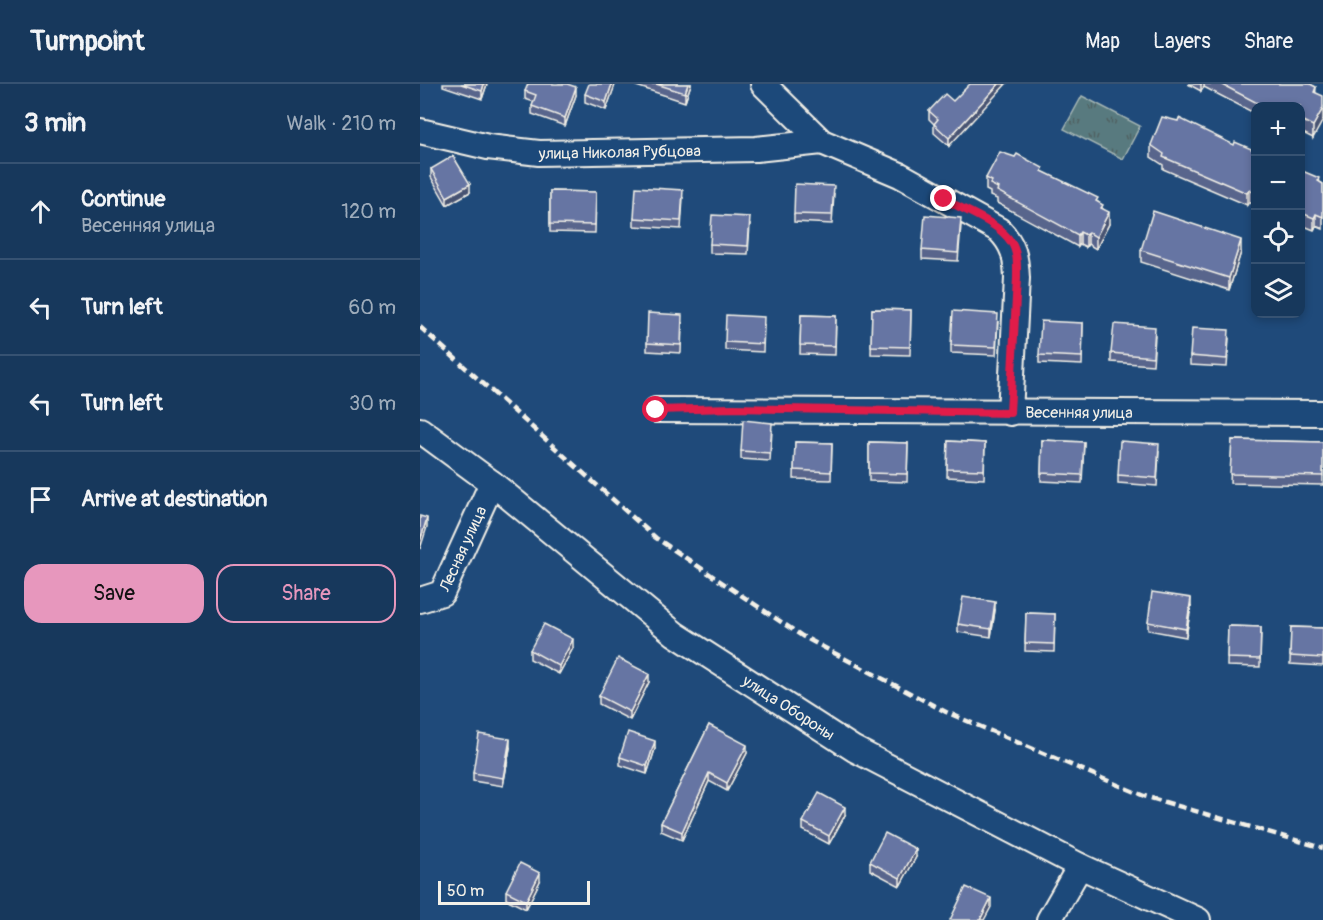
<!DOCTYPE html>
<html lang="en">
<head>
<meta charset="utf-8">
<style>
  body { margin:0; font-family:Pangolin,sans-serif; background:#244365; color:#f1f3f6 }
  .controls { position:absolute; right:18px; top:18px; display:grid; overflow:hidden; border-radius:12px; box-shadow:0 3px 9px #0003 }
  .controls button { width:54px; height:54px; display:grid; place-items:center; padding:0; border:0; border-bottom:2px solid #365272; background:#17385c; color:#f1f3f6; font:30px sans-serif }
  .scale { position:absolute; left:18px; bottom:15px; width:152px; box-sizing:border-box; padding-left:6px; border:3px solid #f4f1e8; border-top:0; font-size:16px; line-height:21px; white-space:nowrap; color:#f4f1e8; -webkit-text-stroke:4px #1f4a7a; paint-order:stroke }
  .stop { position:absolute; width:18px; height:18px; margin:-14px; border:4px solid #e11d48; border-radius:50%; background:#fff }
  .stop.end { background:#e11d48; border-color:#fff; box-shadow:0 2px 6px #0008 }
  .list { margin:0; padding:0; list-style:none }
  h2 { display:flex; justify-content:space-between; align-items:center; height:78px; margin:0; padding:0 24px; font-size:26px }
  h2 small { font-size:20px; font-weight:400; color:#9eacbb }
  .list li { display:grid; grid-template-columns:39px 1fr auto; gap:18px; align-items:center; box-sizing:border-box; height:96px; padding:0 24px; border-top:2px solid #365272 }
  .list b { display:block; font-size:22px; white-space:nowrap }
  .list p { margin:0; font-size:20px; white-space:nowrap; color:#9eacbb }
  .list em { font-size:20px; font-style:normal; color:#9eacbb }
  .actions { display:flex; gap:12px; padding:18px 24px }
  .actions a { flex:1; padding:14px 0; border:2px solid #e797bd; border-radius:18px; text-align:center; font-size:21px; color:#e797bd }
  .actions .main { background:#e797bd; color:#111 }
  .icon { flex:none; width:33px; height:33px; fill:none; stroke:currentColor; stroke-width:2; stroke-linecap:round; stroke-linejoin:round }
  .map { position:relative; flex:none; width:903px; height:836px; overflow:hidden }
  header { display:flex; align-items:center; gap:36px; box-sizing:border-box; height:84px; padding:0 30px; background:#17385c; border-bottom:2px solid #365272 }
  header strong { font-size:28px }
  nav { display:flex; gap:33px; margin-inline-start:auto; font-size:21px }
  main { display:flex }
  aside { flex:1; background:#17385c }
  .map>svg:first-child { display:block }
</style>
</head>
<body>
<header>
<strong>Turnpoint</strong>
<nav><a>Map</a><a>Layers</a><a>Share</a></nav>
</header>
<main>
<aside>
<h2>3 min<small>Walk · 210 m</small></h2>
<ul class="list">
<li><svg class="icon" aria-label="ahead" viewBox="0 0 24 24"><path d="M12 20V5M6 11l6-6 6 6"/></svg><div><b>Continue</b><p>Весенняя улица</p></div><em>120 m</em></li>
<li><svg class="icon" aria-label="left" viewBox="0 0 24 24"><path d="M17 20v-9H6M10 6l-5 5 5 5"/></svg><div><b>Turn left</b></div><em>60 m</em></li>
<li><svg class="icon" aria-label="left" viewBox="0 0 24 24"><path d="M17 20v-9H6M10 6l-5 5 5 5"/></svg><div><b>Turn left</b></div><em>30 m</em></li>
<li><svg class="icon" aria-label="arrive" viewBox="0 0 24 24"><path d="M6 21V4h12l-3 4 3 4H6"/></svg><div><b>Arrive at destination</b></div></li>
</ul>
<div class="actions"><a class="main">Save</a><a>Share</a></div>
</aside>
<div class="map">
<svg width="903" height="836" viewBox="0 0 903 836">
  <defs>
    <pattern id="grass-tufts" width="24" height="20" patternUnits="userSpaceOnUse" patternTransform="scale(1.5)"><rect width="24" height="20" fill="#587a7f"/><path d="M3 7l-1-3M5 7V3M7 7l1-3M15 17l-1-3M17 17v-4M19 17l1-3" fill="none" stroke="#506162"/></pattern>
  </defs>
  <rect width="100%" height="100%" fill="#1f4a7a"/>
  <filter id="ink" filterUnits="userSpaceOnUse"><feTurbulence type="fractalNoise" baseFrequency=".0167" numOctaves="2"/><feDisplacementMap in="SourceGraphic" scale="12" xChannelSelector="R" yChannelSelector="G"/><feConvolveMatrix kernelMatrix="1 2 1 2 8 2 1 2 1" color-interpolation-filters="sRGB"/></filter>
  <g filter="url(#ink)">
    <polygon fill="url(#grass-tufts)" stroke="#a6b6b4" stroke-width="1.5" points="662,12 720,42 703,75 644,45"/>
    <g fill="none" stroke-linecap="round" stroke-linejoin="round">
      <g stroke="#f4f1e8" stroke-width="28">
        <g id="minor">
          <path d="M343,0L402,58L480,91L579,146C594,161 596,173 597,194L590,329"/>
          <path id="s1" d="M0,47L68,63L119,69L336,65L402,58"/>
          <path id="s2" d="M236,326L903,329"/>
          <path id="s3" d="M0,346L72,399L255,550L434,665L660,782L778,836"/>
          <path id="s4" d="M0,516L22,509L72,399"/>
          <polyline points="629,836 660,782"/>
        </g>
      </g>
      <use href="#minor" stroke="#1f4a7a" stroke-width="24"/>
      <polyline stroke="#f4f1e8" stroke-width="4.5" stroke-dasharray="9 4.5" stroke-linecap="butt" points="0,243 236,454 382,552 526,628 724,712 903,764"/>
    </g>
    <g fill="#58658c" stroke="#f4f1e8" stroke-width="1.5">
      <polygon points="23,0 67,0 62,15 23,2"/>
      <polygon points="195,0 186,26 165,18 165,10"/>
      <polygon points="216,0 271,0 265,18 216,2"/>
      <polygon points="768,0 890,0 896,3 893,54 881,48 880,49 880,22 836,22 836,30 784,3 781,7"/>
      <polygon points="105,7 156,11 145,42 112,30 112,22 114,18 105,15"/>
      <polygon points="533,17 529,62 514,49 514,40 509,35 509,27"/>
      <polygon points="731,61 814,61 836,67 836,122 829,118 827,121 743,85 743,81 731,73"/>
      <polygon points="11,85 50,108 27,121 11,93"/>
      <polygon points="880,86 903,100 903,145 896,142 894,146 884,142 882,145 880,144"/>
      <polygon points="623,88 678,118 683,125 689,140 676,165 668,160 666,163 660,160 658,163 577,119 577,115 570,112 570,108 566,106 566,94"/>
      <polygon points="130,107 176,108 175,149 130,148"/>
      <polygon points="414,110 412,140 374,138 374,130"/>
      <polygon points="263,114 261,145 214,142 214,134"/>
      <polygon points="330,141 328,170 290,169 290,160"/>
      <polygon points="541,142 538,177 502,175 502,166"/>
      <polygon points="721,166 821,168 809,206 721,178"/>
      <polygon points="452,225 491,226 490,271 451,270"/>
      <polygon points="381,231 416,232 415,271 380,270"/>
      <polygon points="578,238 576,271 531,269 531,261"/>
      <polygon points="262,239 261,269 227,267 227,259"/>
      <polygon points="663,239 662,281 619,279 619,271"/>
      <polygon points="344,241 343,268 305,266 305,258"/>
      <polygon points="735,252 733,281 691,278 691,269"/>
      <polygon points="809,255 807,283 770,281 770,272"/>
      <polygon points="352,347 350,377 321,375 321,367"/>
      <polygon points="622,356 664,358 662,399 621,397"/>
      <polygon points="812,356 903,358 903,401 810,399"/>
      <polygon points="528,357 565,359 564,395 527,393"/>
      <polygon points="375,358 412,359 411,396 374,395"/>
      <polygon points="449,358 488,359 487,398 449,397"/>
      <polygon points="739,368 737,402 698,399 698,391"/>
      <polygon points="771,522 766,553 728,546 728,538"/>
      <polygon points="575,526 571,553 538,548 538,540"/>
      <polygon points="606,529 635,530 634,568 605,567"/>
      <polygon points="808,542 841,543 840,583 807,582"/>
      <polygon points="871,543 903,544 903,582 870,580"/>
      <polygon points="153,564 139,590 110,575 110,566"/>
      <polygon points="229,598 210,636 179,620 179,612"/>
      <polygon points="289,641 327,669 307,707 289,697 262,756 241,747 241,739"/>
      <polygon points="90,664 83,702 53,697 53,689"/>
      <polygon points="235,665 227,690 200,681 200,673"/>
      <polygon points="425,731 409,760 383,746 383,738"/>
      <polygon points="496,773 480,802 450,786 450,778"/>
      <polygon points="120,797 106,825 86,815 86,807"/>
    </g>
    <g fill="#475272" stroke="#f4f1e8" stroke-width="1.5">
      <polygon points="64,0 67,0 62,15 62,7"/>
      <polygon points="192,0 195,0 195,1 186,26 186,18"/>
      <polygon points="268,0 271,0 265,18 265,9"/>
      <polygon points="579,0 586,0 529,62 529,54"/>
      <polygon points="781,0 784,0 784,3 781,7"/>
      <polygon points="156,3 156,11 145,42 145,34"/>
      <polygon points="903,24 903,36 893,54 893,42"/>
      <polygon points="50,100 50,108 27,121 27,113"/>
      <polygon points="829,106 829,118 827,121 827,109"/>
      <polygon points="689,128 689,140 676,165 676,153"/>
      <polygon points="884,130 884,142 882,145 882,133"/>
      <polygon points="896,130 896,142 894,146 894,134"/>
      <polygon points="660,148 660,160 658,163 658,151"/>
      <polygon points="668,148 668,160 666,163 666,151"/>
      <polygon points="821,156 821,168 809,206 809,194"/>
      <polygon points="7,434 7,443 0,465 0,457"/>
      <polygon points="771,514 771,522 766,553 766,545"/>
      <polygon points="575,518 575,526 571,553 571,545"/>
      <polygon points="153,555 153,564 139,590 139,582"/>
      <polygon points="229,590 229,598 210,636 210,628"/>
      <polygon points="90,655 90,664 83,702 83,694"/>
      <polygon points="235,657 235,665 227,690 227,682"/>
      <polygon points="327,661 327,669 307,707 307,699"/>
      <polygon points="289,689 289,697 262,756 262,748"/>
      <polygon points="425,723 425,731 409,760 409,752"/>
      <polygon points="496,765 496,773 480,802 480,794"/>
      <polygon points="120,789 120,797 106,825 106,817"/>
      <polygon points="571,814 571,823 564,836 560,836"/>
    </g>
    <g fill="#6675a3" stroke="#f4f1e8" stroke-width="1.5">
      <polygon points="41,0 64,0 62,7"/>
      <polygon points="108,0 147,0 156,3 145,34 112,22 116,11 105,7"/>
      <polygon points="169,0 192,0 186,18 165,10"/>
      <polygon points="236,0 268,0 265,9"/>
      <polygon points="550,0 579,0 529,54 514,40 518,35 509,27 525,10 533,17"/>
      <polygon points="801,0 890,0 896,3 894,8 903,12 903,24 893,42 881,36 880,37 880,22 843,22"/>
      <polygon points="742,33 758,37 759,34 814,61 815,58 836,67 836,110 829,106 827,109 743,73 744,70 731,61"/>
      <polygon points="580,68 595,73 597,70 623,84 622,87 678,114 676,117 683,121 681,124 689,128 676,153 668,148 666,151 660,148 658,151 577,107 578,104 570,100 572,97 566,94"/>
      <polygon points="33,72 50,100 27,113 11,85"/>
      <polygon points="880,86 899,94 898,97 903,100 903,133 896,130 894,134 884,130 882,133 880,132"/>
      <polygon points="375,100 414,102 412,131 374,130"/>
      <polygon points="216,103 263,106 261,137 214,134"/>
      <polygon points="130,107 176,108 175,141 130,140"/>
      <polygon points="733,127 821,156 809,194 721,166"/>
      <polygon points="292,131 330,133 328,162 290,160"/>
      <polygon points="505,131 541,134 538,169 502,166"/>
      <polygon points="452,225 491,226 490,263 451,262"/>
      <polygon points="533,227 578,230 576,263 531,261"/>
      <polygon points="228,229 262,231 261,261 227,259"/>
      <polygon points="306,231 344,233 343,260 305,258"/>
      <polygon points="381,231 416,232 415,262 380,261"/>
      <polygon points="621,237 663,239 662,273 619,271"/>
      <polygon points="694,240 735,243 733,273 691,269"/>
      <polygon points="772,244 809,246 807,275 770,272"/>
      <polygon points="323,336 352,339 350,369 321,367"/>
      <polygon points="622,356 664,358 662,391 621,389"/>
      <polygon points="812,356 903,358 903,392 810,390"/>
      <polygon points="528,357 565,359 564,386 527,385"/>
      <polygon points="700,357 739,360 737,394 698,391"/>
      <polygon points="375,358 412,359 411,388 374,386"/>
      <polygon points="449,358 488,359 487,390 449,389"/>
      <polygon points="0,432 7,434 0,457"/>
      <polygon points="732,508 771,514 766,545 728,538"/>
      <polygon points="543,513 575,518 571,545 538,540"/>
      <polygon points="606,529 635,530 634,560 605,559"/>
      <polygon points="124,540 153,555 139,582 110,566"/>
      <polygon points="808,542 841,543 840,575 807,574"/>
      <polygon points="871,543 903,544 903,574 870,572"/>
      <polygon points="198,574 229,590 210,628 179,612"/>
      <polygon points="289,641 327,661 307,699 289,689 262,748 241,739"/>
      <polygon points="208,648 235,657 227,682 200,673"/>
      <polygon points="59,650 90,655 83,694 53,689"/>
      <polygon points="399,709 425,723 409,752 383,738"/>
      <polygon points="465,749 496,765 480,794 450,778"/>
      <polygon points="100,779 120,789 106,817 86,807"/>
      <polygon points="546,803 571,814 560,836 530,836"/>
    </g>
  </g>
  <g fill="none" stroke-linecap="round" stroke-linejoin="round" filter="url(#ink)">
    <path stroke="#e11d48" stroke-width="8" d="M236,326L313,324L590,329L597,194C597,182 598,168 591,158C578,138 545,127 524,115"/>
  </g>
  <g text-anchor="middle" stroke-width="5" stroke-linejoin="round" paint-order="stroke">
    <g font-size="16" fill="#f4f1e8" stroke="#1f4a7a">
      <text dy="6" stroke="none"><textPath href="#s1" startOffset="202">улица Николая Рубцова</textPath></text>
      <text dy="6" stroke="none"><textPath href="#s2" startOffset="423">Весенняя улица</textPath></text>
      <text dy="6" stroke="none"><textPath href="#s4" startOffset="72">Лесная улица</textPath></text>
      <text dy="6" stroke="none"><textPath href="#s3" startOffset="462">улица Обороны</textPath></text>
    </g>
  </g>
</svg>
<div class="controls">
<button>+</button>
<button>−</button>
<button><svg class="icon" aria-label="locate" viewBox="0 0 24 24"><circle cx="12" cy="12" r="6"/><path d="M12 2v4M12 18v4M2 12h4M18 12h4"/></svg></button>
<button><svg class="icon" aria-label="layers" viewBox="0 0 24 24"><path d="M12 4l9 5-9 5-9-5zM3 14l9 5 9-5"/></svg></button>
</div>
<div class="scale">50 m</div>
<div class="stop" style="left:236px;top:326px"></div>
<div class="stop end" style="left:524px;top:115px"></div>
</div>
</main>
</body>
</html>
